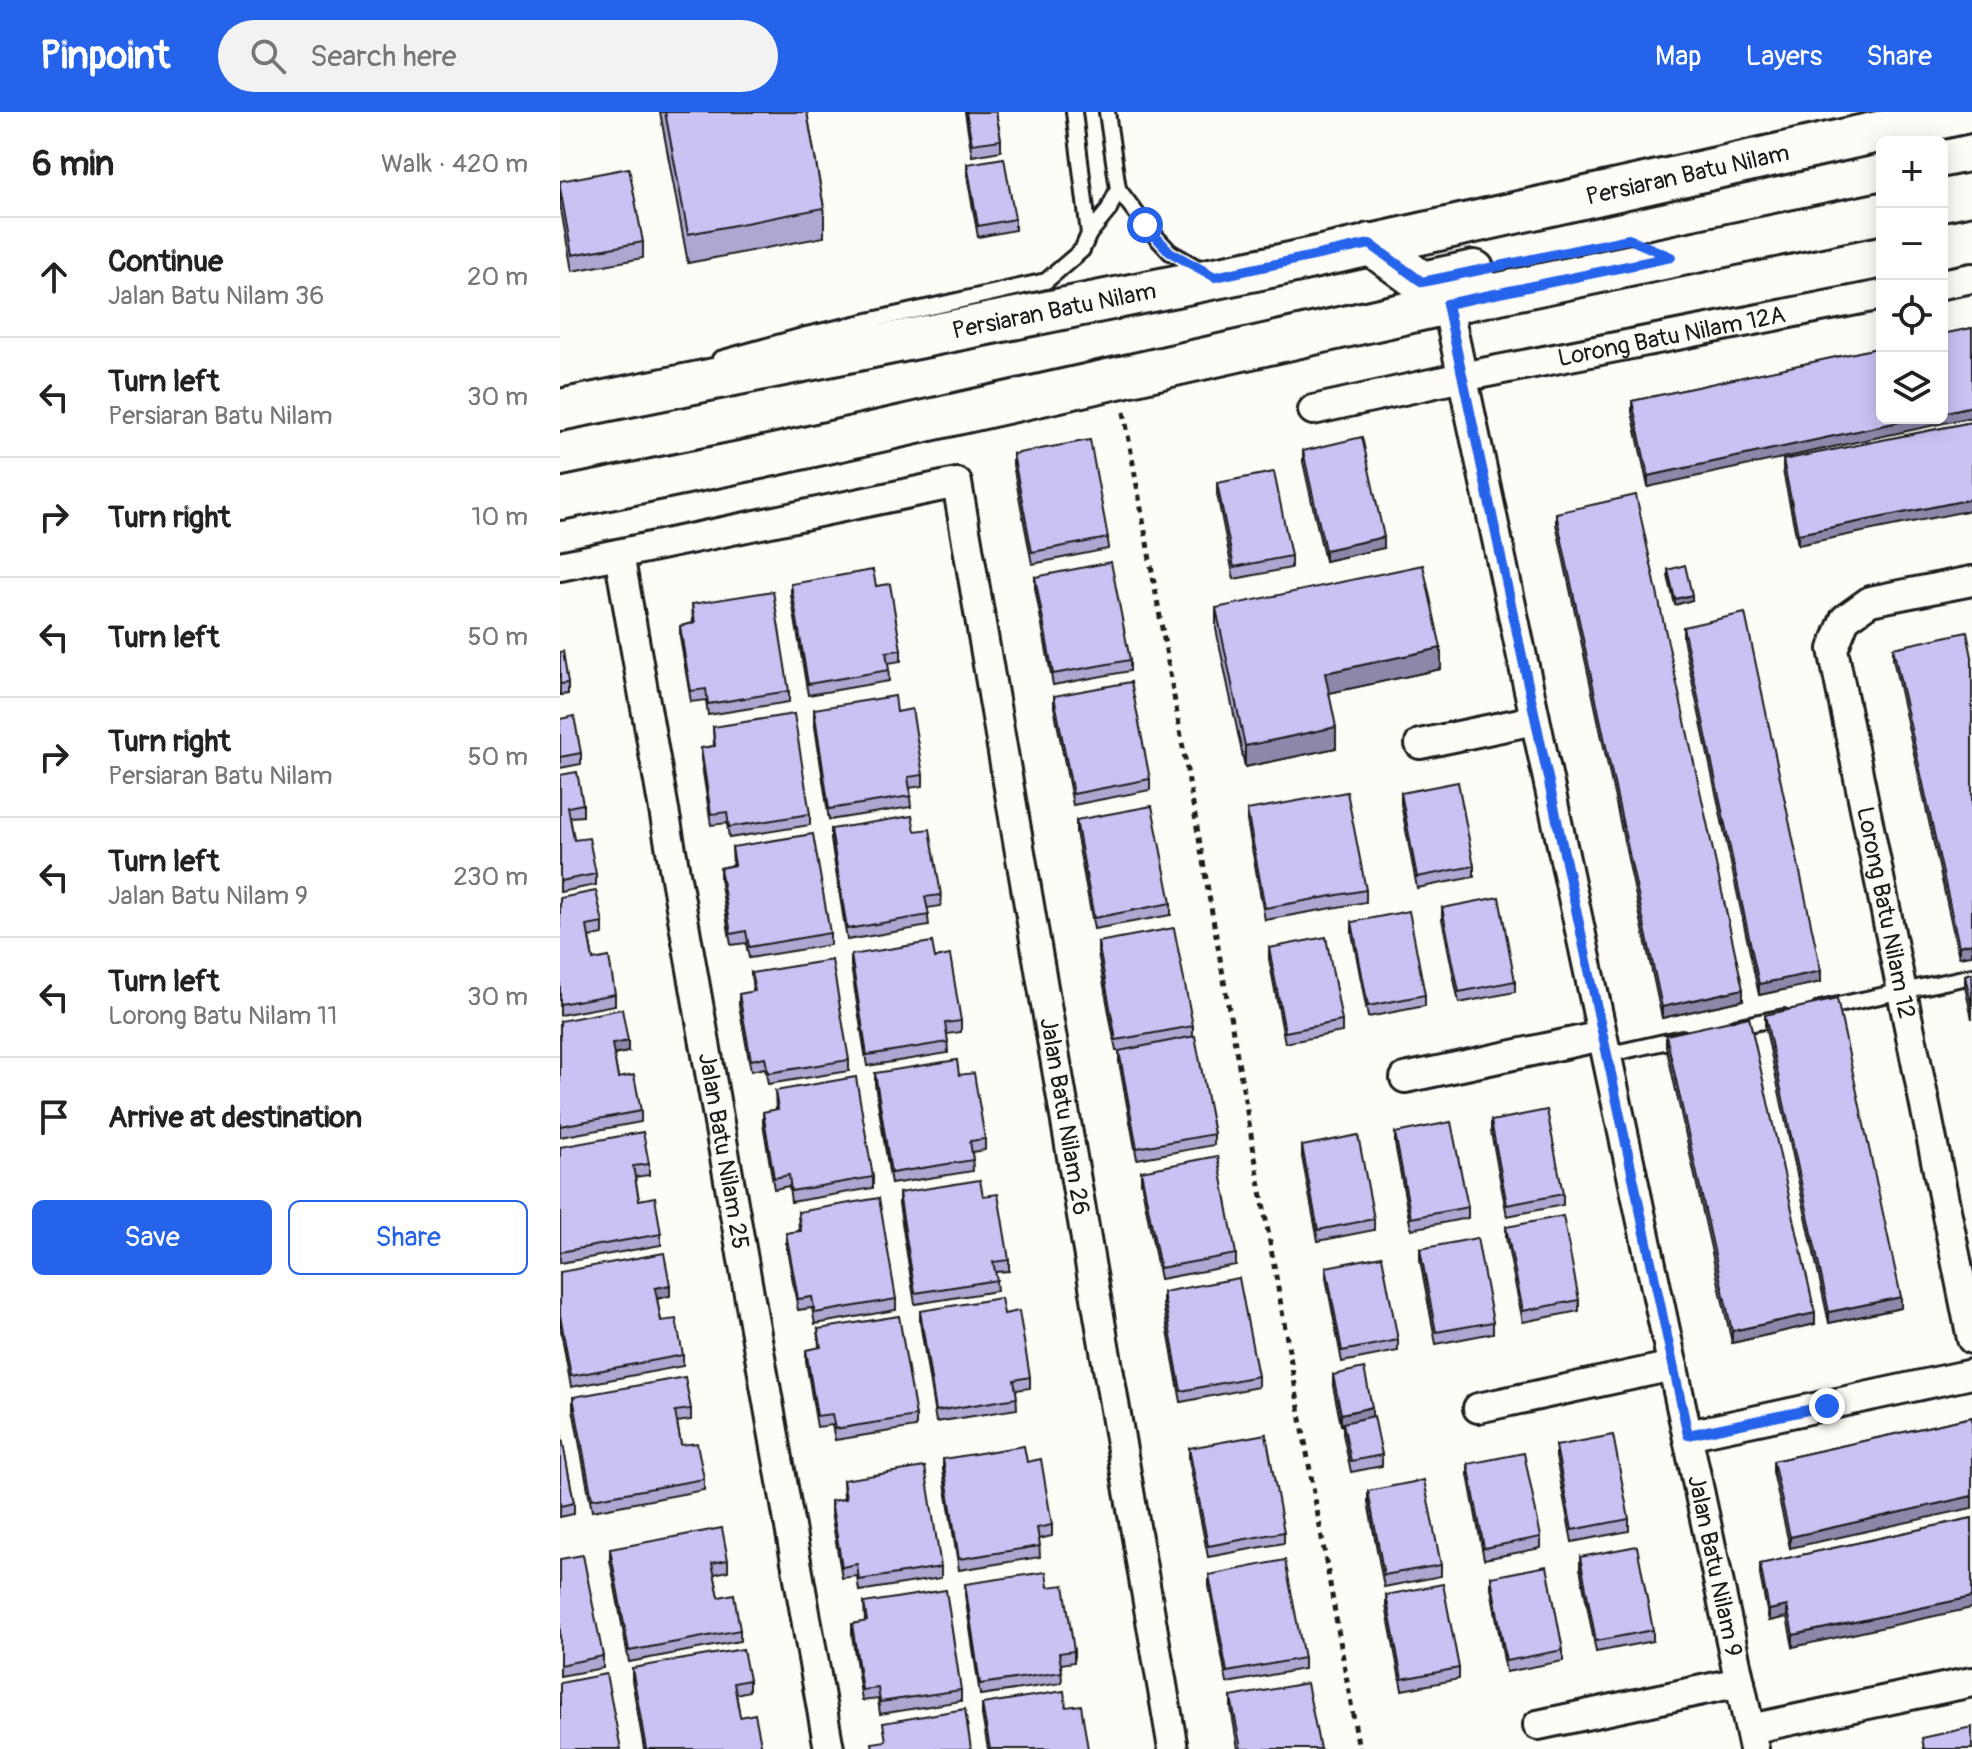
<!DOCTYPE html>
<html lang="en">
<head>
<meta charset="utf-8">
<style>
  body { margin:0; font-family:Pangolin,sans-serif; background:#f2f2f2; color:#222 }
  .controls { position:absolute; right:24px; top:24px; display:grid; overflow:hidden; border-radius:12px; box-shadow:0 4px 20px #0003 }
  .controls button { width:72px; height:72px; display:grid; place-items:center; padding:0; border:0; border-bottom:2px solid #e0e0e0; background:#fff; color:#222; font:40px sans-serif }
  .stop { position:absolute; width:24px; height:24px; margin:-18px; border:6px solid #2563eb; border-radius:50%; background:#fff }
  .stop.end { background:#2563eb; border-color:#fff; box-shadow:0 2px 8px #0008 }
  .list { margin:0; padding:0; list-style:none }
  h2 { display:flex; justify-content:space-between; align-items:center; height:104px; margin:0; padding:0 32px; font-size:34px }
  h2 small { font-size:26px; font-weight:400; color:#767676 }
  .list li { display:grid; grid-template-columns:52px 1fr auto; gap:24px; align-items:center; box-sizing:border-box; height:120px; padding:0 32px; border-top:2px solid #e0e0e0 }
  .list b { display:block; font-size:30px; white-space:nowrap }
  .list p { margin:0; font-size:26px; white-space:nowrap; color:#767676 }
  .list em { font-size:26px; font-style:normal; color:#767676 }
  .actions { display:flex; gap:16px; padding:24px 32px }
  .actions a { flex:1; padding:18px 0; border:2px solid #2563eb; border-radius:12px; text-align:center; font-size:28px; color:#2563eb }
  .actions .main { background:#2563eb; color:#fff }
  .icon { flex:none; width:44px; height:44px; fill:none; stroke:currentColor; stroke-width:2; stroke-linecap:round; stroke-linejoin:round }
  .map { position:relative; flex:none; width:1412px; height:1637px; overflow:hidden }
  header { display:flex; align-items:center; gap:48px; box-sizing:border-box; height:112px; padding:0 40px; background:#2563eb; color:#fff }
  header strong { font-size:38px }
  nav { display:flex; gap:44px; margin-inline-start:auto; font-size:28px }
  .search { width:560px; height:72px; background:#f2f2f2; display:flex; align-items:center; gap:20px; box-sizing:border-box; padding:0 28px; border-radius:44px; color:#767676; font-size:30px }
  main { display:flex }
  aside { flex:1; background:#fff }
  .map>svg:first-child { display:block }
</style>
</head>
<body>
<header>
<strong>Pinpoint</strong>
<div class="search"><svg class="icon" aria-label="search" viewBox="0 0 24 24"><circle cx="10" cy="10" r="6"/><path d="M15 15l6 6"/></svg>Search here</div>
<nav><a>Map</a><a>Layers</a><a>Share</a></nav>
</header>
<main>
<aside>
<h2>6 min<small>Walk · 420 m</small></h2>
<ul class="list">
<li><svg class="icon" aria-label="ahead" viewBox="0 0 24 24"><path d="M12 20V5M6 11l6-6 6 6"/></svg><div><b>Continue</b><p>Jalan Batu Nilam 36</p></div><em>20 m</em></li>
<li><svg class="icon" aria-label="left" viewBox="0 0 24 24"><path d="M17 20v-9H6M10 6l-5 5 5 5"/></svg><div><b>Turn left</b><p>Persiaran Batu Nilam</p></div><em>30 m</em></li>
<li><svg class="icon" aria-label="right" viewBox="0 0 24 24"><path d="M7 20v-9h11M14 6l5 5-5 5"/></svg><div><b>Turn right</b></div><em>10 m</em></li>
<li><svg class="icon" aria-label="left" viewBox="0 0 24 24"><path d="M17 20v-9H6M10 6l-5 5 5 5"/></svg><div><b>Turn left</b></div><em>50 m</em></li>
<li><svg class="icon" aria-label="right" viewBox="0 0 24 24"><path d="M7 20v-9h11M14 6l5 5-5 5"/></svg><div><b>Turn right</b><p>Persiaran Batu Nilam</p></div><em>50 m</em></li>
<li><svg class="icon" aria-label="left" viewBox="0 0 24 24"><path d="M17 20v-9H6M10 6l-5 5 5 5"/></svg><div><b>Turn left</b><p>Jalan Batu Nilam 9</p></div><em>230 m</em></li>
<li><svg class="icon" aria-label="left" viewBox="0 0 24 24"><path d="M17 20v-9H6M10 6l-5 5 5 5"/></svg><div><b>Turn left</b><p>Lorong Batu Nilam 11</p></div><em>30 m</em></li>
<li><svg class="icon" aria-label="arrive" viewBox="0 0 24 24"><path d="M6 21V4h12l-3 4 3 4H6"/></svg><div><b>Arrive at destination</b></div></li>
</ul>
<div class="actions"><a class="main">Save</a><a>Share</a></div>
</aside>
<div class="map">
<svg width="1412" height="1637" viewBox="0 0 1412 1637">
  <rect width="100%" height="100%" fill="#fdfcf7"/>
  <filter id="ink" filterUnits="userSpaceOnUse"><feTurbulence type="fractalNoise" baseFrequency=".0125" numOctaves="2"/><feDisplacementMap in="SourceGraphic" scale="16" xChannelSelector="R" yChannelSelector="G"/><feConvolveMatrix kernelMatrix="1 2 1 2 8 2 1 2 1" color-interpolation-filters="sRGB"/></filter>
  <g filter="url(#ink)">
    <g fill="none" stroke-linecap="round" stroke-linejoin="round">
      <g stroke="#1c1c1c" stroke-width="20">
        <g id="lane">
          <polyline points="547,0 558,77 585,113 610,140 645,160"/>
          <polyline points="529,122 548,99 558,77"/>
          <polyline points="160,247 246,223 486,169 522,138 529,122 514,0"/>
          <polyline points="1260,897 1412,864"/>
          <polyline points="1174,915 1224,905"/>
          <polyline points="1046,943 1122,926"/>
        </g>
      </g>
      <g stroke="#1c1c1c" stroke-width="34">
        <g id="street">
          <polyline points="1382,172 1412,166"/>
          <path id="s1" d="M887,192L1194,1637"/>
          <path id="s2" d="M753,298L902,265L1322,183"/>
          <path id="s3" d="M59,442L269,1637"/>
          <path id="s4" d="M0,454L397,371L613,1637"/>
          <path id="s5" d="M1412,469L1310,489L1285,507L1273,537L1412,1227"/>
          <polyline points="860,632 975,608"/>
          <polyline points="845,966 1042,924"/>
          <polyline points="918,1296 1113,1254"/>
          <polyline points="1128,1323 1412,1262"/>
          <polyline points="978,1613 1180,1570"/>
          <polyline points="1190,1617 1412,1570"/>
        </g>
      </g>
      <g stroke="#1c1c1c" stroke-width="46">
        <g id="secondary">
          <polyline points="1382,88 1412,82"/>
          <polyline points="810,132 862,170 914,159"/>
          <path id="s6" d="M0,298L730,151L1408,0"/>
          <polyline points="0,387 200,346 887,192 1322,101"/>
        </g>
      </g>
      <polyline stroke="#1c1c1c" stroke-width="5" stroke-dasharray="6 6" stroke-linecap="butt" points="564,300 799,1637"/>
      <use href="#lane" stroke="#fdfcf7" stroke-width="14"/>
      <use href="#street" stroke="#fdfcf7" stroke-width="28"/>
      <use href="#secondary" stroke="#fdfcf7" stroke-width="40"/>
    </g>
    <g fill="#afa6d1" stroke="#1c1c1c" stroke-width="2">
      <polygon points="100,0 247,0 264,96 264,125 128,151"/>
      <polygon points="405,0 436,0 441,28 441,39 412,44"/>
      <polygon points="407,52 455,107 455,118 418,125 407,63"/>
      <polygon points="0,69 83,130 83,146 12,159 0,92"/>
      <polygon points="1412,216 1088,375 1072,300 1072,289"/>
      <polygon points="1412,310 1238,433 1223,359 1223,348"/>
      <polygon points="743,339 824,436 765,449 743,350"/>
      <polygon points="453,342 548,426 548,437 472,452 453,353"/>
      <polygon points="657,371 731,444 731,456 674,467 657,382"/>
      <polygon points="996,401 1183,888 1102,906 996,412"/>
      <polygon points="1108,458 1132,488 1115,493 1108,464"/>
      <polygon points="475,465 570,548 570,559 493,573 475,476"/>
      <polygon points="231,472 316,474 341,538 341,549 328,551 329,569 248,583 231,483"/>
      <polygon points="132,492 229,579 229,590 148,603 146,588 131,590 120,525 120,514 133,511"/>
      <polygon points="656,496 881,557 769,581 776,636 685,655 656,517"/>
      <polygon points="1123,515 1261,870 1199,883 1123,526"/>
      <polygon points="1333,536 1412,545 1399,845 1333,547"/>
      <polygon points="0,540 8,571 8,582 0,583"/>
      <polygon points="494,584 590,667 590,678 513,693 494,595"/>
      <polygon points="254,597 337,600 363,663 363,674 349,676 351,695 269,708 254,608"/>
      <polygon points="0,607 21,641 21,652 0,656"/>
      <polygon points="153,615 250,702 250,713 169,726 167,711 151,713 141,647 141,636 154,634"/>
      <polygon points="0,663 23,692 23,704 10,705 14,728 36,762 36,773 0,780"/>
      <polygon points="841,681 914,754 914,765 857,776 841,692"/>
      <polygon points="687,698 806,778 806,790 705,808 687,709"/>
      <polygon points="516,708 611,791 611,803 534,817 516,720"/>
      <polygon points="271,717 381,783 381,794 367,796 369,814 287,828 271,728"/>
      <polygon points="172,735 270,821 270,833 189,846 186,831 171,833 160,767 160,756 173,753"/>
      <polygon points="0,786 43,811 43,822 29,825 33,848 55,882 55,893 0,903"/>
      <polygon points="882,796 955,869 955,880 899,891 882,807"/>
      <polygon points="792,810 865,883 865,894 808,905 792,821"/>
      <polygon points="538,830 633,914 633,925 654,1022 654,1033 577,1047 559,950 559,939 556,939 538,841"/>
      <polygon points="709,836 782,909 782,920 725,931 709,847"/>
      <polygon points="291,843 375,846 401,909 401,920 387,922 388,941 307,954 291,854"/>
      <polygon points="191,861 289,948 289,959 208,972 205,956 191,959 179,893 179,882 193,880"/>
      <polygon points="1412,861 1412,907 1405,874 1405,863"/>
      <polygon points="1205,903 1341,1196 1269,1211 1205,914"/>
      <polygon points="0,909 68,940 54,943 58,966 81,999 81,1010 0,1025"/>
      <polygon points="1106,923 1255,1212 1172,1231 1106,934"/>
      <polygon points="315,961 399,963 425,1027 425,1038 412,1040 413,1059 331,1072 315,972"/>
      <polygon points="215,979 313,1065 313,1076 231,1090 229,1074 214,1077 203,1011 203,1000 216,998"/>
      <polygon points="931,1009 1003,1082 1003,1093 947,1104 931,1020"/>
      <polygon points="835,1021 908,1095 908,1106 851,1117 835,1032"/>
      <polygon points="742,1034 814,1107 814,1118 758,1129 742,1045"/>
      <polygon points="0,1035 89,1052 89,1063 75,1065 79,1088 101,1122 101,1133 0,1151"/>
      <polygon points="581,1059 676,1142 676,1153 600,1167 581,1070"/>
      <polygon points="339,1081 449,1148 449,1159 435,1160 437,1179 355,1192 339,1092"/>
      <polygon points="238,1100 336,1187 336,1198 255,1212 252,1196 238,1198 226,1132 226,1121 239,1119"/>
      <polygon points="946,1115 1019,1188 1019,1199 963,1210 946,1126"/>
      <polygon points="860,1137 933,1210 933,1221 876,1232 860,1148"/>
      <polygon points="766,1155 838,1228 838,1239 782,1250 766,1166"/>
      <polygon points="0,1160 110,1184 97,1187 101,1209 123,1243 123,1254 11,1275 0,1214"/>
      <polygon points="603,1180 698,1264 698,1275 621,1290 603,1192"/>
      <polygon points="360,1199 444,1202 470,1265 470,1276 456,1278 457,1297 376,1310 360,1210"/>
      <polygon points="258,1217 356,1304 356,1315 275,1328 272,1313 257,1315 246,1249 246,1238 259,1236"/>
      <polygon points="773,1263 812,1304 822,1343 822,1354 791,1360 783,1322 783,1313 781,1313 773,1274"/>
      <polygon points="13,1285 131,1297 131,1308 117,1310 121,1333 144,1367 144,1378 32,1399 13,1297"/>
      <polygon points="1412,1305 1230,1436 1213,1360 1213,1349"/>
      <polygon points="0,1316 14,1391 14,1402 0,1405"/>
      <polygon points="996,1334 1069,1407 1069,1419 1012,1430 996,1345"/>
      <polygon points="629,1336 724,1420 724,1431 648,1445 629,1348"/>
      <polygon points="383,1347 467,1350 492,1413 492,1424 479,1427 480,1445 399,1458 383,1358"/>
      <polygon points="908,1352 981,1425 981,1436 924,1447 908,1363"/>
      <polygon points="283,1368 381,1455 381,1466 299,1479 297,1464 282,1466 271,1400 271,1389 284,1387"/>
      <polygon points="808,1379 881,1453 881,1464 824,1475 808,1390"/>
      <polygon points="1412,1406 1233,1535 1227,1505 1209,1509 1200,1463 1200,1452"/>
      <polygon points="50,1437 168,1448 168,1459 154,1462 159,1485 180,1518 180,1529 69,1550 50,1448"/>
      <polygon points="1020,1445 1093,1518 1093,1529 1036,1540 1020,1456"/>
      <polygon points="0,1447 43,1544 43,1556 0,1564"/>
      <polygon points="649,1463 744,1546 744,1557 667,1571 649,1474"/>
      <polygon points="931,1465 1003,1538 1003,1549 946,1560 931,1476"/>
      <polygon points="405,1472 488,1475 514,1539 514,1550 501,1552 502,1571 420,1583 405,1483"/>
      <polygon points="826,1483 899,1556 899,1567 842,1578 826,1494"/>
      <polygon points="304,1491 401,1578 401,1589 320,1602 318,1587 302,1589 292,1523 292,1512 305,1510"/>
      <polygon points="72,1556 189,1568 189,1579 176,1582 180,1605 202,1637 84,1637 72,1568"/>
      <polygon points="671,1585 760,1637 678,1637 671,1596"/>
      <polygon points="422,1592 506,1595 528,1637 428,1637 422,1603"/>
    </g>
    <g fill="#8e87aa" stroke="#1c1c1c" stroke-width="2">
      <polygon points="1412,294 1412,305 1088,375 1088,364 1357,306 1382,306 1382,301"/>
      <polygon points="1412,387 1412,398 1238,433 1238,422"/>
      <polygon points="824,425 824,436 765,449 765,438"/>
      <polygon points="1132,483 1132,488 1115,493 1115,487"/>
      <polygon points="881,536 881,557 765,582 765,561"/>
      <polygon points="776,615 776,636 685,655 685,634"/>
      <polygon points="1412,831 1412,843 1399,845 1399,834"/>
      <polygon points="1261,859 1261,870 1199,883 1199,872"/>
      <polygon points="1183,877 1183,888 1102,906 1102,895"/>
      <polygon points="68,929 68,940 52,943 52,932"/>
      <polygon points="110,1173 110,1184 95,1187 95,1176"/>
      <polygon points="1341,1185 1341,1196 1269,1211 1269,1200"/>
      <polygon points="1255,1201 1255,1212 1172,1231 1172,1219"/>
      <polygon points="812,1295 812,1306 781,1313 781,1302"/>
      <polygon points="1412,1384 1412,1396 1230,1436 1230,1425"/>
      <polygon points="1412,1485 1412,1496 1233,1535 1233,1523"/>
      <polygon points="1227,1494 1227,1505 1209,1509 1209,1498"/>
    </g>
    <g fill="#cbc1f3" stroke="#1c1c1c" stroke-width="2">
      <polygon points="105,0 247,0 264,96 128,122"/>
      <polygon points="406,0 436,0 441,28 412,32"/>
      <polygon points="444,46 455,107 418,114 407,52"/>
      <polygon points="69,56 83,130 12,143 0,76 0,69"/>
      <polygon points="1412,216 1412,294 1382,301 1382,222"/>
      <polygon points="1322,235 1322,306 1357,306 1088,364 1072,289"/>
      <polygon points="1412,310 1412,387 1238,422 1223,348"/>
      <polygon points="802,325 824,425 765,438 743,339"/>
      <polygon points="530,328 548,426 472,440 453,342"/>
      <polygon points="714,360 731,444 674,455 657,371"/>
      <polygon points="1076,383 1183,877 1102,895 996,401"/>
      <polygon points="551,450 570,548 493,562 475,465"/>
      <polygon points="863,453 881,536 765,561 776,615 685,634 656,496"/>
      <polygon points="1125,453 1132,483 1115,487 1108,458"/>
      <polygon points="313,458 316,474 330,472 341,538 326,540 329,558 248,572 231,472"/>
      <polygon points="213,479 229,579 148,592 146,577 131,579 125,546 120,514 135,511 132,492"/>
      <polygon points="1185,501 1261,859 1199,872 1123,515"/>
      <polygon points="1407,520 1412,545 1412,831 1399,834 1333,536"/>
      <polygon points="3,539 8,571 0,572 0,540"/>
      <polygon points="571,570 590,667 513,682 494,584"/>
      <polygon points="335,584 337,600 352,597 363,663 348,665 351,684 269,697 254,597"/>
      <polygon points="234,602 250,702 169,715 167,700 151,702 141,636 155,634 153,615"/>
      <polygon points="14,604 21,641 0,645 0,607"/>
      <polygon points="17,660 23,692 8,695 14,728 29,726 36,762 0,769 0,663"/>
      <polygon points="898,670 914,754 857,765 841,681"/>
      <polygon points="787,680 806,778 705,796 687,698"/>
      <polygon points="592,694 611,791 534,806 516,708"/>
      <polygon points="352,704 355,719 370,717 381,783 365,785 369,803 287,817 271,717"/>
      <polygon points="253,722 270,821 189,835 186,819 171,822 160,756 175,753 172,735"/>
      <polygon points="36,779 43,811 27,814 33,848 49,845 55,882 0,892 0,786"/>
      <polygon points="939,785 955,869 899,880 882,796"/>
      <polygon points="849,799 865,883 808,894 792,810"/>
      <polygon points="614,816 633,914 556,928 538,830"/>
      <polygon points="766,825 782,909 725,920 709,836"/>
      <polygon points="372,830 375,846 390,843 401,909 385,911 388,930 307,943 291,843"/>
      <polygon points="272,848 289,948 208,961 205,945 191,948 179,882 195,879 191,861"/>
      <polygon points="1412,861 1412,896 1405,863"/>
      <polygon points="1277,887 1341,1185 1269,1200 1205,903"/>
      <polygon points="62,897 68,929 52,932 58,966 74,963 81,999 0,1014 0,909"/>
      <polygon points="1189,905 1255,1201 1172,1219 1106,923"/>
      <polygon points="635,924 654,1022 577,1036 559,939"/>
      <polygon points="397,948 399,963 414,961 425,1027 410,1029 413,1048 331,1061 315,961"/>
      <polygon points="296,965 313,1065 231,1079 229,1063 214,1066 203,1000 218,997 215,979"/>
      <polygon points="987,998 1003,1082 947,1093 931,1009"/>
      <polygon points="891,1010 908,1095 851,1106 835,1021"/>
      <polygon points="83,1020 89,1052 73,1054 79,1088 95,1085 101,1122 0,1140 0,1035"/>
      <polygon points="798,1023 814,1107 758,1118 742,1034"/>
      <polygon points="658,1044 676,1142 600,1156 581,1059"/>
      <polygon points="420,1068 423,1084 438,1082 449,1148 433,1150 437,1168 355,1181 339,1081"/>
      <polygon points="319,1086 336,1187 255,1201 252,1185 238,1187 226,1121 241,1119 238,1100"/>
      <polygon points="1003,1104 1019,1188 963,1199 946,1115"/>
      <polygon points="917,1126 933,1210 876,1220 860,1137"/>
      <polygon points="104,1141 110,1173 95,1176 101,1209 116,1207 123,1243 11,1264 0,1203 0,1160"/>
      <polygon points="822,1144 838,1228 782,1239 766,1155"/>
      <polygon points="679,1166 698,1264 621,1279 603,1180"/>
      <polygon points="441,1186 444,1202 459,1199 470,1265 454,1268 457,1286 376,1299 360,1199"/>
      <polygon points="339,1204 356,1304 275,1317 272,1302 257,1304 246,1238 261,1235 258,1217"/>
      <polygon points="804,1256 812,1295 781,1302 773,1263"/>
      <polygon points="125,1265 131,1297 115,1299 121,1333 137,1331 144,1367 32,1387 13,1285"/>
      <polygon points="814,1304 822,1343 791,1349 783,1311"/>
      <polygon points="1412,1305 1412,1384 1230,1425 1213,1349"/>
      <polygon points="0,1316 14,1391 0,1394"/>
      <polygon points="706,1322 724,1420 648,1434 629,1336"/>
      <polygon points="1053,1323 1069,1407 1012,1418 996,1334"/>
      <polygon points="464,1334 467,1350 481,1347 492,1413 477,1416 480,1434 399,1447 383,1347"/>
      <polygon points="964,1341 981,1425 924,1436 908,1352"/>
      <polygon points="365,1355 381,1455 299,1468 297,1452 282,1455 271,1389 286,1387 283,1368"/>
      <polygon points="864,1368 881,1453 824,1463 808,1379"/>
      <polygon points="1412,1406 1412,1485 1233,1523 1227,1494 1209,1498 1200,1452"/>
      <polygon points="162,1416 168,1448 152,1451 159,1485 174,1482 180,1518 69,1539 50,1437"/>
      <polygon points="1077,1434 1093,1518 1036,1529 1020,1445"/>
      <polygon points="23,1443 43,1544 0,1553 0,1447"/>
      <polygon points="725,1448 744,1546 667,1560 649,1463"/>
      <polygon points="987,1454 1003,1538 946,1549 931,1465"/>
      <polygon points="486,1460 488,1475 504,1473 509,1505 514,1539 499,1541 502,1560 420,1572 405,1472"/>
      <polygon points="883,1472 899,1556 842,1567 826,1483"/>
      <polygon points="386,1478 401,1578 320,1590 318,1576 302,1578 292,1512 307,1509 304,1491"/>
      <polygon points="183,1537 189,1568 174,1571 180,1605 195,1602 202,1637 86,1637 72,1556"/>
      <polygon points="46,1562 61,1637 0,1637 0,1571"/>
      <polygon points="747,1571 760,1637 681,1637 671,1585"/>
      <polygon points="504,1579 506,1595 521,1593 528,1637 430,1637 422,1592"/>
      <polygon points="405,1597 411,1637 313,1637 312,1631 326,1629 323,1611"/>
      <polygon points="1412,1615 1412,1637 1364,1637 1362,1626"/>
    </g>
  </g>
  <g fill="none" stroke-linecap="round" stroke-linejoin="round" filter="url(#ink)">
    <polyline stroke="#2563eb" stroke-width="10" points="585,113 610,140 655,165 810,132 862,170 1069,127 1111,145 887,192 1128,1323 1267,1294"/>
  </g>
  <g text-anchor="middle" stroke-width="7" stroke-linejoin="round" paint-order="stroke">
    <g font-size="24" fill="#1c1c1c" stroke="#fdfcf7">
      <text dy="8" stroke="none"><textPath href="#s6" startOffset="1152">Persiaran Batu Nilam</textPath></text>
      <text dy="8" stroke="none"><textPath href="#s6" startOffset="504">Persiaran Batu Nilam</textPath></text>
      <text dy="8" stroke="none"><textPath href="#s2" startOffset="366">Lorong Batu Nilam 12A</textPath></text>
      <text dy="8" stroke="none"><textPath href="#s5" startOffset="436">Lorong Batu Nilam 12</textPath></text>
      <text dy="8" stroke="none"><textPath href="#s4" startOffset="1048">Jalan Batu Nilam 26</textPath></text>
      <text dy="8" stroke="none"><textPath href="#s3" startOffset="606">Jalan Batu Nilam 25</textPath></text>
      <text dy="8" stroke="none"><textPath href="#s1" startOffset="1290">Jalan Batu Nilam 9</textPath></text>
    </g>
  </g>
</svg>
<div class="controls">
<button>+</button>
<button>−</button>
<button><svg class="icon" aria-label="locate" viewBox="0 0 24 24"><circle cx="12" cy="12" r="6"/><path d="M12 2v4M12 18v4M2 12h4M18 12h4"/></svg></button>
<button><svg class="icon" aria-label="layers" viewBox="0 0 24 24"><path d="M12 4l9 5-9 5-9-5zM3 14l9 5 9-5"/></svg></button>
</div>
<div class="stop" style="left:585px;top:113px"></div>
<div class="stop end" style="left:1267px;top:1294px"></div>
</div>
</main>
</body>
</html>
